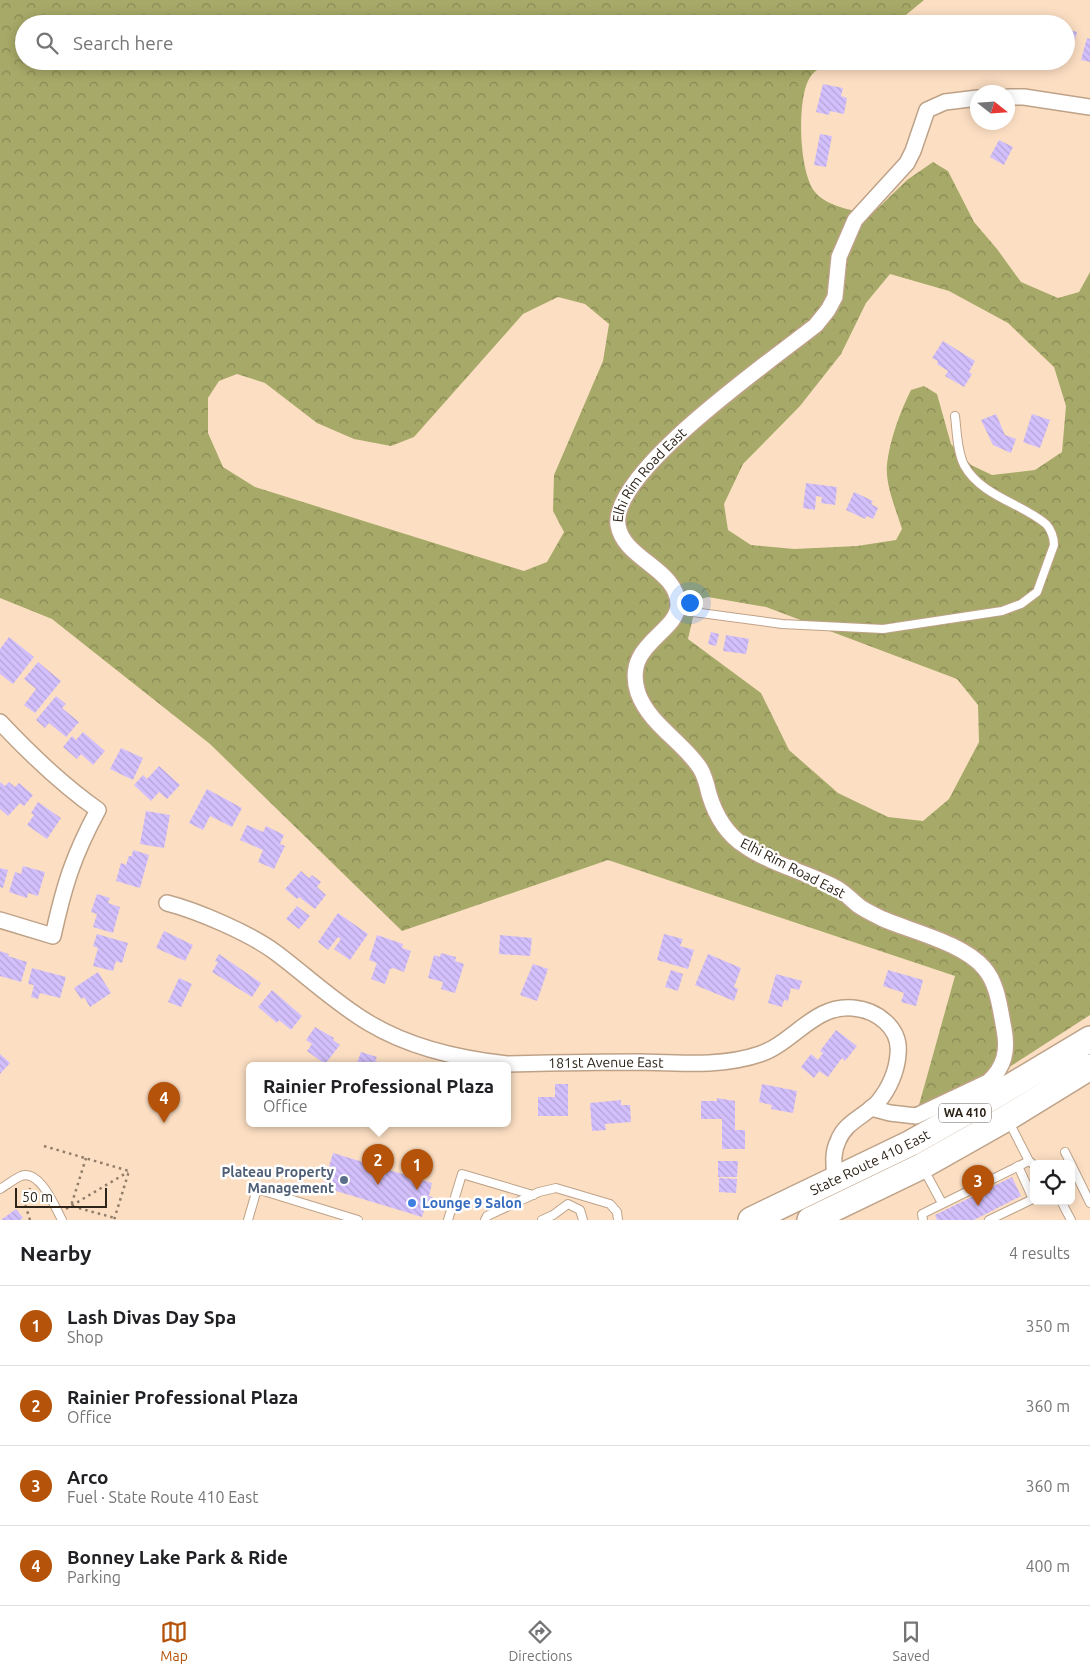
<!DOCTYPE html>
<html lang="en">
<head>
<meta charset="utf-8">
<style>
  body { margin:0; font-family:Ubuntu,sans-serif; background:#f2f2f2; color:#202124 }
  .controls { position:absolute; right:15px; bottom:15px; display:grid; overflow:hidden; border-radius:8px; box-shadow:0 2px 12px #0003 }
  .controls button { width:45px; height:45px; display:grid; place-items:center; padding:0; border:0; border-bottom:1px solid #e0e0e0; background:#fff; color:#202124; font:25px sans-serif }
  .compass { position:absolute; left:970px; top:85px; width:45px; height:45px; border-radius:50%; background:#fff; box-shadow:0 2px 12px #0003; rotate:107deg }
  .scale { position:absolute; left:15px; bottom:12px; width:92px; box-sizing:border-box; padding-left:5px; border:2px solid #2d2318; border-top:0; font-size:14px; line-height:18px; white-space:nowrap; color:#2d2318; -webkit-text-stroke:4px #fff; paint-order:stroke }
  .you { position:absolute; left:689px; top:602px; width:18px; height:18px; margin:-12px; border:4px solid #fff; border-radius:50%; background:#1a73e8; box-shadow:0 0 0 8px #1a73e833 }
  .badge { display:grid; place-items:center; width:32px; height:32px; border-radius:50%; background:#b45309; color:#fff; font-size:16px; font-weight:700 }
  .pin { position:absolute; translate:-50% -41px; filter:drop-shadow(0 1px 2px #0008) }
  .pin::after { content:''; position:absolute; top:26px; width:18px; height:15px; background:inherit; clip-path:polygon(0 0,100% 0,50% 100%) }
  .popup { position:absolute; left:246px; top:1062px; width:265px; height:65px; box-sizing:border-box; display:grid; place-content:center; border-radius:8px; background:#fff; filter:drop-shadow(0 1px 4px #0005); font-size:16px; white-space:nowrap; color:#757577 }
  .popup b { font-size:19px; color:#202124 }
  .popup::after { content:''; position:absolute; left:50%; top:100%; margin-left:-10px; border:10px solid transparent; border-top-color:#fff }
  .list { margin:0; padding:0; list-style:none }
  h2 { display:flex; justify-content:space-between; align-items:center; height:65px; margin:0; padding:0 20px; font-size:21px }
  h2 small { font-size:16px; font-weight:400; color:#757577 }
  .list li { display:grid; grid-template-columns:32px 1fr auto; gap:15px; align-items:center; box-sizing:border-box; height:80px; padding:0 20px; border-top:1px solid #e0e0e0 }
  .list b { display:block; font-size:19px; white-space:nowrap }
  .list p { margin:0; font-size:16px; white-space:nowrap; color:#757577 }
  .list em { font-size:16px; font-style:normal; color:#757577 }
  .icon { flex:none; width:28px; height:28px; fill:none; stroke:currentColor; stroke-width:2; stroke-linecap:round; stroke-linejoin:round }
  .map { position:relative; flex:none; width:1090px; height:1220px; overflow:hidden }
  .search { position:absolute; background:#fff; box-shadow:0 2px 12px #0003; left:15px; right:15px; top:15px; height:55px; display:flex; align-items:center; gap:12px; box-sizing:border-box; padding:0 18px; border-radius:28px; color:#757577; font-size:19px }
  .sheet { height:385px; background:#fff }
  nav { display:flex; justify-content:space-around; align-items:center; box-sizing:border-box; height:70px; border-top:1px solid #e0e0e0; background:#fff; font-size:14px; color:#757577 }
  nav a { display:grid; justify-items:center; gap:2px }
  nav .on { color:#b45309 }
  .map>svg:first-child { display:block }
</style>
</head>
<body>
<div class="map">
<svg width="1090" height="1220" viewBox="0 0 1090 1220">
  <defs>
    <pattern id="forest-crowns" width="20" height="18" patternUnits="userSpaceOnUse" patternTransform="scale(1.25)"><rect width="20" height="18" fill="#a7a968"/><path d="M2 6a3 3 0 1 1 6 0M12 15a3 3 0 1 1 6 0" fill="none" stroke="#888955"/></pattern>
    <pattern id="building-back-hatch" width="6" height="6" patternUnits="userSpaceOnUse" patternTransform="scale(1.25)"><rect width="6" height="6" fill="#d2bffc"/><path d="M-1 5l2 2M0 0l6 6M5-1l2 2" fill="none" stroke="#b5a4d7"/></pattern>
  </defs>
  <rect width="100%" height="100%" fill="#fcdfc3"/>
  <path fill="url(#forest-crowns)" fill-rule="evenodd" d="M0,0H924L895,24H24V61H835C825,64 812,71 808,81C797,104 799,172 815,192C827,207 854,210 871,215L907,180L933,162L948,171L974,222L997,249L1021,282L1058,298L1079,292L1090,272V1015L912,1130L955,976L608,860L402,931L210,744L52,619L0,598ZM890,274L949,291L1008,323L1054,367L1066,406L1062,452L1035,470L992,475L971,465L951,444L937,394L924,386L911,390C900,412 890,439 887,464C885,485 896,509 902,529L896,540L857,546L794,549L751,545L728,530L724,504L743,464L800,406L841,354L866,303ZM558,297L585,304L609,324L603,361L554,475L553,511L564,532L547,562L524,571L255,487L223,467L208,433V398L219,381L237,374L265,383L317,423L354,439L391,446L414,437L523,314ZM708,597L766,607L957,679L978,705L979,742L949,799L923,821L888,817L838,793L789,750L761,693L688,639L697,600Z"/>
  <g fill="url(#building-back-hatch)">
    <polygon points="1009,15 1032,19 1031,24 1007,24"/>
    <polygon points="1066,29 1077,32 1070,57 1066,56"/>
    <polygon points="1087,38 1090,39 1090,62 1081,60"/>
    <polygon points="823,84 843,88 841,96 847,98 844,114 830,111 829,115 816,112"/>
    <polygon points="820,134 832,136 826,167 814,165"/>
    <polygon points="999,140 1013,147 1004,165 990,157"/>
    <polygon points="943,341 975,361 969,372 972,374 964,387 945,376 948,371 937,364 938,361 932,358"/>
    <polygon points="996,414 1005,435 1016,439 1011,453 993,445 981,420"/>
    <polygon points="1032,414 1050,420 1040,448 1023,442"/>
    <polygon points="806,483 837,487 835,505 821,503 822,497 816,496 815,510 803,508"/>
    <polygon points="854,492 873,501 871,504 878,508 873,519 867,516 865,519 846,510"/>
    <polygon points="711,632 719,634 716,646 708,644"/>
    <polygon points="726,635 749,639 746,654 723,651"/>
    <polygon points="9,637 34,657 13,684 0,674 0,649"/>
    <polygon points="38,662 61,681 35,713 24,705 36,689 24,679"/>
    <polygon points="56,696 66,704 62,708 79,722 66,737 49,723 45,728 36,720"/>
    <polygon points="83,732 105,751 93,765 81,754 77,759 63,747 72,736 76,740"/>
    <polygon points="121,748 143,758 133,780 110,769"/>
    <polygon points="159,766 180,785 167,799 159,792 151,801 134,785 143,775 147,779"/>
    <polygon points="0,782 5,786 9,782 15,787 19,783 33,795 24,806 20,803 8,816 0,809"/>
    <polygon points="207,789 242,808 232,827 210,816 203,830 189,823"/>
    <polygon points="38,802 61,818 47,839 27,825 34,815 31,813"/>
    <polygon points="146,811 170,815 164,848 140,844"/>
    <polygon points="247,825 263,832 266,826 284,835 280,844 285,846 274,869 258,862 263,850 240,840"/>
    <polygon points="133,850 149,855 140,888 116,881 121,863 126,865 129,856 132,856"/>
    <polygon points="23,866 45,872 38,896 28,893 27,898 9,892 15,872 21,874"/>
    <polygon points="0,868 8,870 3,888 0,887"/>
    <polygon points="301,871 309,878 312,875 321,882 317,887 326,895 315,909 299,897 297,899 285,889"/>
    <polygon points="97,894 110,898 108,903 120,907 113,933 93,927 97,914 91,912"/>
    <polygon points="297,906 310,916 299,929 286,919"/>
    <polygon points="338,913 368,934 350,960 334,949 341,939 338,937 328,950 318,942"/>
    <polygon points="164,931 193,945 185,961 156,948"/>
    <polygon points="97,934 128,943 122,963 116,961 113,971 93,966 98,948 93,946"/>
    <polygon points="664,934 683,939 680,946 694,950 688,969 657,960"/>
    <polygon points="377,935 403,944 402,948 411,951 404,972 393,968 390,969 385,984 371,979 377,963 369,960"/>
    <polygon points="500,935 532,938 530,956 499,954"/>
    <polygon points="0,951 9,954 8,956 27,962 21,982 0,976"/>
    <polygon points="441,953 456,957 455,961 464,964 455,993 441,989 443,982 428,978 434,955 440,957"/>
    <polygon points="219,954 261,983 252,997 212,972 218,962 215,961"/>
    <polygon points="708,954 741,968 734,987 738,989 734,1001 695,985"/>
    <polygon points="533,964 548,969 537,1001 520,995"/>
    <polygon points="32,968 66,977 60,998 40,993 38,999 31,997 34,985 28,984"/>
    <polygon points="671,970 683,974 678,991 665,987"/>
    <polygon points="888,970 923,980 916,1006 901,1002 904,993 883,986"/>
    <polygon points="98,972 111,993 90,1007 84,997 81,999 74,988"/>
    <polygon points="776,974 802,981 799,990 791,988 788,1001 784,1000 782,1007 768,1003"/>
    <polygon points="179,978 192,984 181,1007 168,1002"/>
    <polygon points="272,990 302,1016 291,1030 279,1020 277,1023 258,1007"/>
    <polygon points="315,1027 334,1038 333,1040 340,1045 325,1064 307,1051 312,1044 306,1040"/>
    <polygon points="836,1030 857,1046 845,1061 842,1058 828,1077 819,1071 814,1078 801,1067 811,1054 818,1060 823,1053 820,1051"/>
    <polygon points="361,1052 377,1057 375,1061 384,1064 384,1066 356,1066"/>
    <polygon points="0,1054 10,1063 0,1074"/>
    <polygon points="555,1084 568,1084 568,1116 538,1116 538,1097 555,1097"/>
    <polygon points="762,1084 797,1091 793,1113 771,1109 772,1105 759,1102"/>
    <polygon points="717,1098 735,1101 735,1130 745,1130 745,1149 722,1149 722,1119 701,1119 701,1101 717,1101"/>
    <polygon points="621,1100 621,1105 630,1105 631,1122 605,1124 606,1130 592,1131 590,1103"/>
    <polygon points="333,1153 432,1183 429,1196 435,1198 432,1206 426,1204 422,1217 323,1187"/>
    <polygon points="718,1161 738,1161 737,1177 718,1177"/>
    <polygon points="1012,1177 1021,1196 974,1220 937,1220 935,1215"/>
    <polygon points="719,1178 737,1179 736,1193 719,1192"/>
    <polygon points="16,1209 23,1218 20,1220 1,1220"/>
  </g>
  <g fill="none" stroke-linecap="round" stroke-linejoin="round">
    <g stroke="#bea288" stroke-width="10">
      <g id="service">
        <path d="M678,610L782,624L883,629L1002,611L1021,604L1037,592L1054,545C1054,538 1051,529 1046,524C1021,503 981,496 964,465C957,451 957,432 955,416"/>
        <polyline points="1009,1122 1029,1161 1034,1165"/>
        <polyline points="1065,1152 1071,1164"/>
        <polyline points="1071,1164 1090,1203"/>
        <polyline points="923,1168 942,1203"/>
        <path d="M0,1189C7,1185 14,1179 21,1176C40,1169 55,1207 62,1220"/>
        <polyline points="1061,1201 1071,1220"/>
        <polyline points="248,1220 257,1189 358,1220"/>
        <polyline points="448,1220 462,1174 533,1195"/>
        <polyline points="485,1220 487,1216 539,1192 556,1188 610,1204 617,1212 618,1220"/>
        <polyline points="542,1220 553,1215 568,1204 580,1210 583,1220"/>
        <polyline points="923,1220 922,1214 1029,1161"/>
        <polyline points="989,1220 1033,1199 1018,1166"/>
      </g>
    </g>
    <g stroke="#bea288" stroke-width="18">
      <g id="minor">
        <polyline points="1008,97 1024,97 1090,107"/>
        <path d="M0,722C31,755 61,784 98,810C73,856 64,886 53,936L0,920"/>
        <path id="s1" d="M167,903C198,911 249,933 275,952C306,975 335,1003 369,1023C409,1047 461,1059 507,1064C551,1063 596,1062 640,1062C678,1063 723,1067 760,1054C793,1043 815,1004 853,1008C877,1010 901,1028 898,1054C897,1071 889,1089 878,1102C865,1116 845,1122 838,1141C832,1153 834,1165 835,1178"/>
        <path id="s2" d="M871,1108L890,1113L916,1116L988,1082C1005,1067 1008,1050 1004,1029C1000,1009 998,984 984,968C963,943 913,932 883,919C875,915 866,911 859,906C850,899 844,891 833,886C805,872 771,864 745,846C726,834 715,814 709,794C707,785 705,776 700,768C683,742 649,724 638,693C622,644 677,634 678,605C678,569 623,559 618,525C610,472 775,358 816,325L828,310L835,297L839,257L855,220L907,163L913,151L927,110L945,102L978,98"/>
      </g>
    </g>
    <g stroke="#bea288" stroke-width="28">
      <g id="trunk">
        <path id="s3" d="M751,1220L911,1143L998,1094L1090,1039"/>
        <polyline points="810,1220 922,1166 1007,1118 1090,1067"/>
      </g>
    </g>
    <g stroke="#907d69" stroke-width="2.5" stroke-dasharray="2.5 4" stroke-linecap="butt">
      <polyline points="44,1146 129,1171 114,1220"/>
      <polyline points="86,1158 71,1206 115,1218"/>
      <polyline points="66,1209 128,1172"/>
      <polyline points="30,1220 25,1204 30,1188"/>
    </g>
    <use href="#service" stroke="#fff" stroke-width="8"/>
    <use href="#minor" stroke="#fff" stroke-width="15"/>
    <use href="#trunk" stroke="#fff" stroke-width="25"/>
  </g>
  <circle fill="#5c6f8a" stroke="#fff" stroke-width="2" cx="344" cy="1180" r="5"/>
  <circle fill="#3f7fe0" stroke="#fff" stroke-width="2" cx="412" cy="1203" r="5"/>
  <g text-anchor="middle" stroke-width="5" stroke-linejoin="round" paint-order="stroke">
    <rect fill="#fff" stroke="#6c655d" stroke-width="1" x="939" y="1103.5" width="52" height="19" rx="4"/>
    <g font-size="12" font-weight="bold" fill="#2d2318">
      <text x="965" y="1117">WA 410</text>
    </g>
    <g font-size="14" fill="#2d2318" stroke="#fff">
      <text dy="5" stroke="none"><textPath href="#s2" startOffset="976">Elhi Rim Road East</textPath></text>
      <text transform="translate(793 868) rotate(27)" y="5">Elhi Rim Road East</text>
      <text dy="5" stroke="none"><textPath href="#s1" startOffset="481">181st Avenue East</textPath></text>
      <text dy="5" stroke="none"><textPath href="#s3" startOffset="132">State Route 410 East</textPath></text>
    </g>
    <g font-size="14" font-weight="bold" fill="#4e5e75" stroke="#fff" text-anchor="end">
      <text x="334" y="1177">Plateau Property<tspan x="334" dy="16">Management</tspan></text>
    </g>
    <g font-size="14" font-weight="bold" fill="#366cbe" stroke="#fff" text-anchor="start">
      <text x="422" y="1208">Lounge 9 Salon</text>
    </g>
  </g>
</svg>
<div class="controls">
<button><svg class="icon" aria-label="locate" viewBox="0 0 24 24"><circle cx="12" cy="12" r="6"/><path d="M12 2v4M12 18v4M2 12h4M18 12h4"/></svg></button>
</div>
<svg class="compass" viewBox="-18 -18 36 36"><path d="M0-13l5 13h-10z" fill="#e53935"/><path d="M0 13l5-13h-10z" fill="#757577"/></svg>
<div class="scale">50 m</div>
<div class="you"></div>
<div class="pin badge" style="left:417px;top:1190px">1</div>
<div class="pin badge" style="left:378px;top:1185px">2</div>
<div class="popup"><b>Rainier Professional Plaza</b>Office</div>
<div class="pin badge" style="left:978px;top:1206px">3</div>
<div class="pin badge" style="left:164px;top:1123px">4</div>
<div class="search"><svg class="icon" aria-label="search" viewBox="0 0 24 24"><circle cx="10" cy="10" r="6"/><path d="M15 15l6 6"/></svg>Search here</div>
</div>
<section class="sheet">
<h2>Nearby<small>4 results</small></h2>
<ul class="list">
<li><span class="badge">1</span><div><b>Lash Divas Day Spa</b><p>Shop</p></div><em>350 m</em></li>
<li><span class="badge">2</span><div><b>Rainier Professional Plaza</b><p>Office</p></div><em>360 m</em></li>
<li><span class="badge">3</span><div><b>Arco</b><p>Fuel · State Route 410 East</p></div><em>360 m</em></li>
<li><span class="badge">4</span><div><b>Bonney Lake Park &amp; Ride</b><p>Parking</p></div><em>400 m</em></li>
</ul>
</section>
<nav>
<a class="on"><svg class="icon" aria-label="map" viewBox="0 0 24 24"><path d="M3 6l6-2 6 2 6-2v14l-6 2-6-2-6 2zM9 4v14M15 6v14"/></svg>Map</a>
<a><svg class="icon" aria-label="directions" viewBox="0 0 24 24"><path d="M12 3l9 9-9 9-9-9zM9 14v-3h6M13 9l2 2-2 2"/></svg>Directions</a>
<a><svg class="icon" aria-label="saved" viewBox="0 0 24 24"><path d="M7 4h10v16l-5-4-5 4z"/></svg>Saved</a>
</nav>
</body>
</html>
